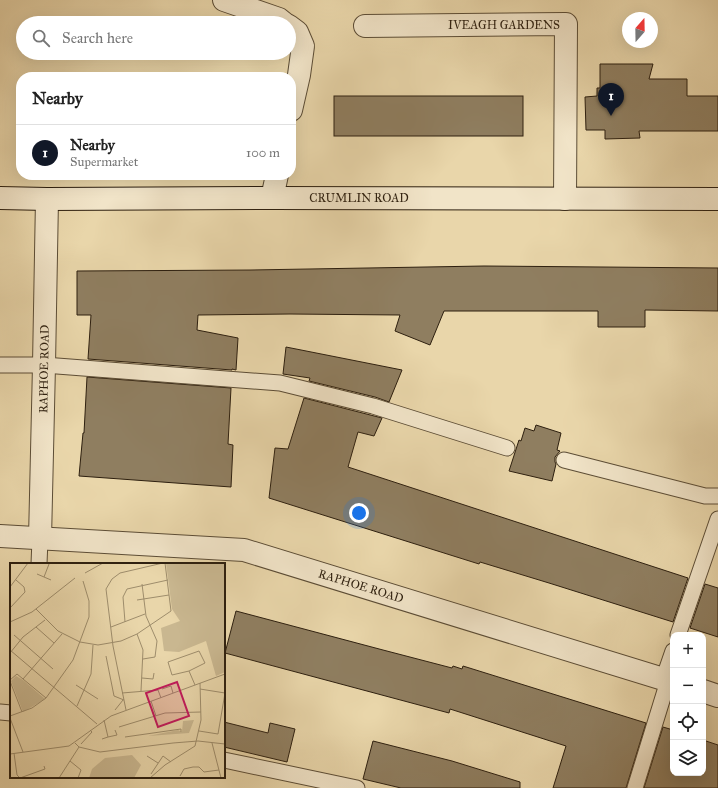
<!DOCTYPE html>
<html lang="en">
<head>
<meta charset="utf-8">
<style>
  body { margin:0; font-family:"IM FELL Great Primer",serif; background:#f6f6f6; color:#222 }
  .controls { position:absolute; right:12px; bottom:12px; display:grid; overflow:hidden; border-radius:8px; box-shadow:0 4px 16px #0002 }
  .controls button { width:36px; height:36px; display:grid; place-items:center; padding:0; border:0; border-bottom:1px solid #e0e0e0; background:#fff; color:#222; font:20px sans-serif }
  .compass { position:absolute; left:622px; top:12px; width:36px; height:36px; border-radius:50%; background:#fff; box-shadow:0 4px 16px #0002; rotate:20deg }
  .you { position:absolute; left:359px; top:513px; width:14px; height:14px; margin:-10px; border:3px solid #fff; border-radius:50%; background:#1a73e8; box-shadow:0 0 0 6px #1a73e833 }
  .badge { display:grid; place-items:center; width:26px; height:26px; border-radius:50%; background:#111827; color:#fff; font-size:13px; font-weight:700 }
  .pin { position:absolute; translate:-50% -33px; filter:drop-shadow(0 1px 2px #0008) }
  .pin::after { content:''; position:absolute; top:21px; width:14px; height:12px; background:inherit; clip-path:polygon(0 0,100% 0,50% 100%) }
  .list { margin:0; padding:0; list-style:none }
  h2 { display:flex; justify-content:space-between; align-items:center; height:52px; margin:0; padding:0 16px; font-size:17px }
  h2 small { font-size:13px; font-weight:400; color:#767676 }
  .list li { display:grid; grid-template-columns:26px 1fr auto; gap:12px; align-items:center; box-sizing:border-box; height:56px; padding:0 16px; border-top:1px solid #e0e0e0 }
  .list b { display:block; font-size:15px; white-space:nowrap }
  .list p { margin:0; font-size:13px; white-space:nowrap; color:#767676 }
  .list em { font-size:13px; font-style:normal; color:#767676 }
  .icon { flex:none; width:22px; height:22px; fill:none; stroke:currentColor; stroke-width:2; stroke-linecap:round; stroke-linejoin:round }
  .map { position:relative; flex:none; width:718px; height:788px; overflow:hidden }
  .search { position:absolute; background:#fff; box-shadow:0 4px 16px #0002; left:16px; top:16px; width:280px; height:44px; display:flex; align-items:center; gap:10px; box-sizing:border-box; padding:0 14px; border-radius:22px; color:#767676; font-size:15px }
  .panel { position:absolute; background:#fff; box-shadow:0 4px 16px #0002; left:16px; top:72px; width:280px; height:108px; border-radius:16px }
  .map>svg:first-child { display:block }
</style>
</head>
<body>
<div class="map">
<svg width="718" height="788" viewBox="0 0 718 788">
  <rect width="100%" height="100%" fill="#e9d6aa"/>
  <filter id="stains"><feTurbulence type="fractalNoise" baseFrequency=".005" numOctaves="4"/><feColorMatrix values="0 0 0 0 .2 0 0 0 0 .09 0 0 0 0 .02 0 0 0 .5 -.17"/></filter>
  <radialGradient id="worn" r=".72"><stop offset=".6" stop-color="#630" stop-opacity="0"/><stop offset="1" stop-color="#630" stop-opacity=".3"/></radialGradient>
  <g fill="#8f7e60" stroke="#2d1f0f">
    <polygon points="600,64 653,64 649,79 687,79 687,96 718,96 718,131 639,131 640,138 605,139 605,130 586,130 585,97 597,96 597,88 600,88"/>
    <rect x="334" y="96" width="189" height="40"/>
    <polygon points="484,266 718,268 718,311 645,310 645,327 598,327 598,311 444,311 430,345 395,331 400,315 290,314 198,315 197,330 238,338 236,370 232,369 232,370 88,359 91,315 77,315 77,271 251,270"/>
    <polygon points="286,347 402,370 389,402 375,397 309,381 310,378 283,374"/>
    <polygon points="87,377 231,388 228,444 233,445 231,487 79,476 83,433 84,433"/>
    <polygon points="304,398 382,418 374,436 358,432 348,467 688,578 673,622 549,583 480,562 479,564 269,498 275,448 288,449"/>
    <polygon points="536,425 561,433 557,450 560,451 555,457 555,462 556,464 552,481 509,471 519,440 521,441 525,428 534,431"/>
    <polygon points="705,584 718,588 718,637 690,628"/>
    <polygon points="236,611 383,650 452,668 453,666 462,669 463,666 646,723 626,788 553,788 566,746 450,709 449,713 225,653"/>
    <polygon points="224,722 268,733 270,723 295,729 287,762 224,747"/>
    <polygon points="663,727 673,730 673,773 703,773 703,740 718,745 718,788 644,788"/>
    <polygon points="373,741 452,761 520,782 520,788 401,788 363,779"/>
  </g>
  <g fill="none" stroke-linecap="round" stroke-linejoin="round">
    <g stroke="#5c4d36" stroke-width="17">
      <g id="lane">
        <polyline points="0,365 44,365 280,383 373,406 507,448"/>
        <polyline points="564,460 705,496 718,496"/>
        <polyline points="39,564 40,539"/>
        <polyline points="678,635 718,519"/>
        <polyline points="663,680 673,651"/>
        <polyline points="0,712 11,713"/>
        <polyline points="224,760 357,788"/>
        <polyline points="635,788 668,681"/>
      </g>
    </g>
    <g stroke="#5c4d36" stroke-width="24">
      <g id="street">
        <polyline points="224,0 279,19 284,23"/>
        <polyline points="289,26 297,32 303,46 299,75 291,110"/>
        <polyline points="365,26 566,24 565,199"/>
        <polyline points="272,198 277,175"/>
        <polyline points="0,536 244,550 673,682"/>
        <polyline points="40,539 44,365 47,199"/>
        <polyline points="703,691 718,696"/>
      </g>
    </g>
    <g stroke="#2d1f0f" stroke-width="24">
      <polyline id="secondary" points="0,198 47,199 272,198 718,199"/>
    </g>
    <use href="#lane" stroke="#f1e4c8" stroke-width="15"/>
    <use href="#street" stroke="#f1e4c8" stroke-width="22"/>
    <use href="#secondary" stroke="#f1e4c8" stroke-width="22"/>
  </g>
  <g text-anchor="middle" stroke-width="3" stroke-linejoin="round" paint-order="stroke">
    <g font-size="12" fill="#2d1f0f" stroke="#f1e4c8">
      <text x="504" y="29">IVEAGH GARDENS</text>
      <text x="359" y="202">CRUMLIN ROAD</text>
      <text transform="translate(44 369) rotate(-89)" y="4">RAPHOE ROAD</text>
      <text transform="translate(361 586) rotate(17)" y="4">RAPHOE ROAD</text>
    </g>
  </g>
  <g transform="translate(10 563)">
    <rect width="215" height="215" fill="#e9d6aa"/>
    <path d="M156,0H215V109L206,113L196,78L169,89L154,88L151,65L170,58L162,46ZM6,113L13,117L35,136L13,149L1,118ZM184,157L179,170L138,173L168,167L172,169L173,158ZM122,192L131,202L124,215H79L82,206L95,195Z" fill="#c9b790"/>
    <path fill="none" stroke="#9e8d6c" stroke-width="1" d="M75,10L93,0M27,11L41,17M34,14L39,1M132,21L136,53L147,78L145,94L133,96M0,24L18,0M127,37L159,32M0,45L15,29L14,24L6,17M26,46L48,68L70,79L88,82L111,78L127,71L161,48L155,0M0,59L22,49L65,15M115,59L113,34L117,26L158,17M26,64L44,80M101,64L135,51M127,71L133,87L131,128M4,72L43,106M0,87L87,161M0,90L13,74L35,57M96,93L104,133L114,137M179,108L195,100L189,88L158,99L162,112L179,108L185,122M132,115L143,116L144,110M13,116L52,71M0,117L7,111L36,135M0,118L12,149M66,122L88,136M152,126L161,123L163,130M190,126L215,130M112,130L148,127L151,135M141,138L146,153M67,143L81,111L83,82M105,147L113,137M116,147L103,83L96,26L102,16L110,10L153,0M0,153L22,145L36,135L63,97L79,54V38L73,18M0,155L13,189M109,164L155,150L191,149M189,168L208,171L215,130M98,174L107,172L105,167M115,174L171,166V169M92,176L98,174L94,157M202,180L211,215M71,181L82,169L80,167M69,184L90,189L163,180L188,178L215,181M4,190L7,212L10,215M0,191L59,183L101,153L215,111M137,193L148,200M60,198L71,207L68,215M194,209L209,207M141,211L153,193L161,199M170,213L174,206L183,204H189L194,209M10,215L35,206L34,203M49,215L69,184L65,180M140,215L155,202L185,183L191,157L190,120"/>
    <path fill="#c2185b" fill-opacity="0.15" stroke="#c2185b" stroke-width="2" d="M167,119L179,153L148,164L136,130Z"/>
    <rect width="215" height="215" fill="none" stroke="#2d1f0f" stroke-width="2"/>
  </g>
  <rect width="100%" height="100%" filter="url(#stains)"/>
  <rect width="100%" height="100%" fill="url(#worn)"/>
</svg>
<div class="controls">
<button>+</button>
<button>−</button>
<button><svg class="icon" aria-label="locate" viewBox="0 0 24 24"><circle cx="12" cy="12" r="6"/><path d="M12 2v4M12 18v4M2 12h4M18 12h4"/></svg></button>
<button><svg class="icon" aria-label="layers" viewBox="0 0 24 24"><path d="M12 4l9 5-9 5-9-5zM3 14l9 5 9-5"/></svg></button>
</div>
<svg class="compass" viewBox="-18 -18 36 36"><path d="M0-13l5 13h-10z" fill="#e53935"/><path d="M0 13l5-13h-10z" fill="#767676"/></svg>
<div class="you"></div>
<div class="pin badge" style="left:611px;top:116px">1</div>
<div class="search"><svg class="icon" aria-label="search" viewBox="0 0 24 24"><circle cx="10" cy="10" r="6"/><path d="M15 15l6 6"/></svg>Search here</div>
<section class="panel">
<h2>Nearby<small></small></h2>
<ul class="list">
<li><span class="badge">1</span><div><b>Nearby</b><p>Supermarket</p></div><em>100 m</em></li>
</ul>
</section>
</div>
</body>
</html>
